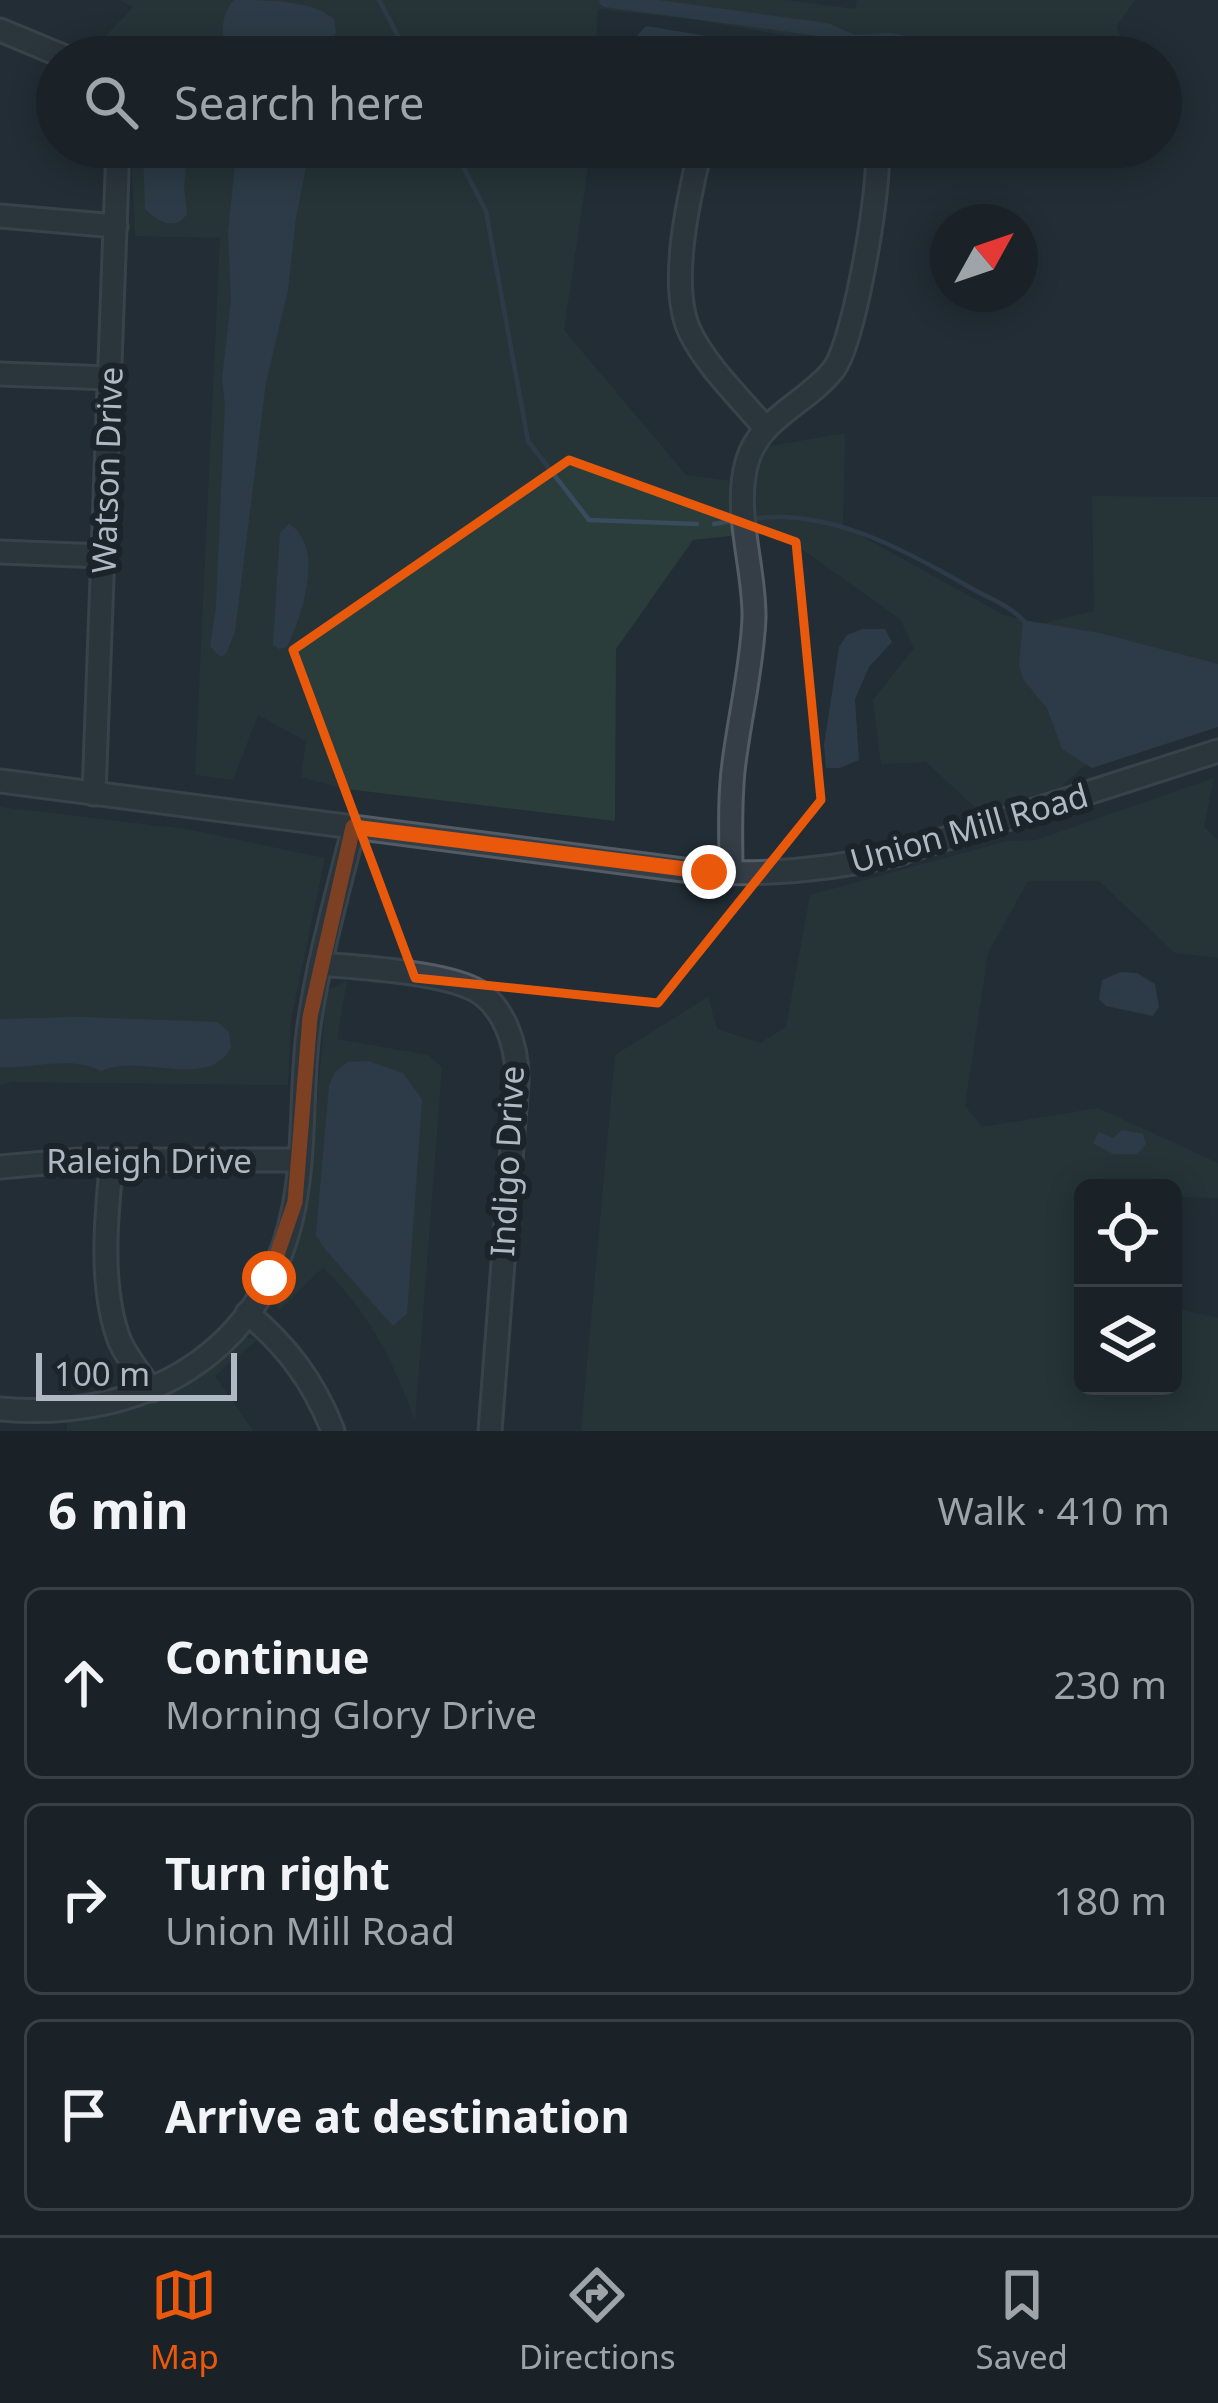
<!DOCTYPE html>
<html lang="en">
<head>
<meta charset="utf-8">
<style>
  body { margin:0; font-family:"Noto Sans",sans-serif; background:#232a30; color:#f1f3f6 }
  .controls { position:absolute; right:36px; bottom:36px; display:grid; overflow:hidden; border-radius:18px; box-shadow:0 6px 30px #0003 }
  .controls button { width:108px; height:108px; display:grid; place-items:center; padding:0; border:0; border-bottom:3px solid #383f45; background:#1a2228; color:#f1f3f6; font:60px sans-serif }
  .compass { position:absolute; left:930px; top:204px; width:108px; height:108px; border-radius:50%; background:#1a2228; box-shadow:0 6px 30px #0003; rotate:50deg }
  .scale { position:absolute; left:36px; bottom:30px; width:201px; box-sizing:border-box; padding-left:12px; border:6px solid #b0b9c3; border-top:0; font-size:33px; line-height:42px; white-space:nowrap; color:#b0b9c3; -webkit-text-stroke:9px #1b232b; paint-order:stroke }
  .stop { position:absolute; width:36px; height:36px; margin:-27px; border:9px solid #ea580c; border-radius:50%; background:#fff }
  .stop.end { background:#ea580c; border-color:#fff; box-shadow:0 3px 12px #0008 }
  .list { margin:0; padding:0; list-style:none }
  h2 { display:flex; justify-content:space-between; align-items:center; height:156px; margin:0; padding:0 48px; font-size:51px }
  h2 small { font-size:39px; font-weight:400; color:#9fa4a8 }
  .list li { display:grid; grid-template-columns:78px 1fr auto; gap:36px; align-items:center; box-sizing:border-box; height:192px; margin:0 24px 24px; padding:0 24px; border:3px solid #383f45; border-radius:18px }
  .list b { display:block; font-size:45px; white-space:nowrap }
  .list p { margin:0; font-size:39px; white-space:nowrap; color:#9fa4a8 }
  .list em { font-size:39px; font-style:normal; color:#9fa4a8 }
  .icon { flex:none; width:66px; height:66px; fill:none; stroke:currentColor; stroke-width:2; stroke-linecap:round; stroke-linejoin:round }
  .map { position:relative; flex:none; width:1218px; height:1431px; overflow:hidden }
  .search { position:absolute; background:#1a2228; box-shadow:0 6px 30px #0003; left:36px; right:36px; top:36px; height:132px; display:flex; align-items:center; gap:30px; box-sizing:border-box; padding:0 42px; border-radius:66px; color:#9fa4a8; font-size:45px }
  .sheet { height:804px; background:#1a2228 }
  nav { display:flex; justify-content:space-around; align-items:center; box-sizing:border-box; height:168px; border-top:3px solid #383f45; background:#1a2228; font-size:33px; color:#9fa4a8 }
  nav a { display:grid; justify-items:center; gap:6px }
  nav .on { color:#ea580c }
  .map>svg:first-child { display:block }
</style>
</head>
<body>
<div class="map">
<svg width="1218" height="1431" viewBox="0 0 1218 1431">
  <rect width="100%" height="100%" fill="#222d35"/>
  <g fill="#2a3d3b">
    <polygon points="119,0 786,0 855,9 857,0 1135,0 1116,27 1131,57 908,57 691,19 598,9 595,57 91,57 89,54 133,7"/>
    <polygon points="131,147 591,147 564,330 686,475 738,482 747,450 845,433 843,526 1004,615 1040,624 1094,611 1092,496 1218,497 1218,705 1105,747 1041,805 989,820 926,762 881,764 873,700 914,648 900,619 776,531 693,540 616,649 615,821 346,789 301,777 306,741 258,715 233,780 195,775 220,238 135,236"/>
    <polygon points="1214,778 1204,827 1218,840 1218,958 1175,953 1099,881 1028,881 988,953 965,1106 982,1127 1098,1108 1218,1163 1218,1198 1173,1197 1173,1188 1083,1188 1083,1386 1173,1386 1173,1308 1218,1318 1218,1431 581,1431 615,1055 708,997 717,1029 760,1043 786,1027 810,895 1007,841 1036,840"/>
    <polygon points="0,807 186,829 325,858 291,1019 288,1085 13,1082 0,1085"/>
    <path d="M347,981L337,1039L428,1055L442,1067L415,1420C391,1357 371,1315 323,1267L280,1310L273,1302L295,1250L310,1182L327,990Z"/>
    <path d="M243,1336L257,1340L215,1376L253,1431H67V1423C136,1416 192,1382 243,1336Z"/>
  </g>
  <g fill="#394c5e">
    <path d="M234,0C267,0 312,0 334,19L336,33L323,57H227C222,37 219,16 234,0Z"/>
    <polygon points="646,26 731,40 739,51 737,57 631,57 634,39"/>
    <polygon points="118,36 147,57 101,57 107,44"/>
    <path d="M143,147H188L184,188L187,214C175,232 157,221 145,209Z"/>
    <polygon points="237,147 310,147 296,217 288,290 266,382 235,631 226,654 220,657 210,646 216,607 225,404 222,379 231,301 228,233"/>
    <path d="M289,524C326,547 301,617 287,647L279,649L273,645L280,533Z"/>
    <polygon points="1023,620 1099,633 1218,664 1218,727 1092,768 1062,749 1047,708 1023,679 1019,665"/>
    <polygon points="862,629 885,629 892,642 869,667 855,699 859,760 840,768 826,768 824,745 839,647 847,635"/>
    <polygon points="1121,972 1137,973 1155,984 1159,1007 1153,1016 1106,1006 1099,999 1102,980"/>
    <path d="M79,1017L217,1022L229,1032L231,1048C207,1091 138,1052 101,1071C70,1055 33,1069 0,1067V1019Z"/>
    <polygon points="368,1061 403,1073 422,1099 407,1314 393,1326 324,1248 316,1235 329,1086 335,1072 348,1062"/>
    <polygon points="1122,1130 1143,1134 1146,1144 1137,1154 1113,1154 1093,1143 1099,1132 1113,1138"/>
  </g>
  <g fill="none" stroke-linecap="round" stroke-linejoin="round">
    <g stroke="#394c5e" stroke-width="4.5">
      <polyline points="379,0 409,57"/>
      <polyline points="453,147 486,211 528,441 589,520 697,524"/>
      <path d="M750,519C827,507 904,549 969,587C988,598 1008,604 1024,621"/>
      <polyline points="714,524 738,520"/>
    </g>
    <polyline stroke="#394c5e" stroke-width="14" points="606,0 826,30 853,42 888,40 985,57"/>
    <g stroke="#535c64" stroke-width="27">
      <g id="minor">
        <polyline points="0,30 65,57"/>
        <path d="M701,147C689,196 668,286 690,332C707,367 741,399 766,429"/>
        <polyline points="0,216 116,226"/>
        <polyline points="0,374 110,378"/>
        <polyline points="0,552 103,556"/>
        <path d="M0,781L683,870C756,877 826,871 898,854L1218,751"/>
        <polyline points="94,794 118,147"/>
        <path d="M731,873C731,837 729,800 734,763C740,715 752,667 754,618C755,568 733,511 747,462C759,418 807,403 833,370C854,345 882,181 877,147"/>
        <path d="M320,964C359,967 434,972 469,987C504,1001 518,1047 517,1082L490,1431"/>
        <path d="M112,1160C106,1216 99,1288 120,1342C128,1359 141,1375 152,1390"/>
        <polyline points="0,1167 79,1160 299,1160"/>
        <path d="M247,1313C287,1346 314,1382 333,1431"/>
        <path d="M0,1409C142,1422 265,1355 294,1207C305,1150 301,1091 308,1033C317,964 337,895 354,827"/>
      </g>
    </g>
    <use href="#minor" stroke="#353e46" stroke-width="21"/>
  </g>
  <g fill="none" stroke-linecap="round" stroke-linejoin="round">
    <polyline stroke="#ea580c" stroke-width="15" points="269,1278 295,1202 310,1017 353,827 709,872"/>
  </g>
  <path d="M0 0H1218V1431H0ZM569,460L796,542L821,800L658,1003L415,978L293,650Z" fill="#222d35" fill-opacity=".55" fill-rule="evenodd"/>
  <path fill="none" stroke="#e8590c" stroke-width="9" stroke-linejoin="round" d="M569,460L796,542L821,800L658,1003L415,978L293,650Z"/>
  <g text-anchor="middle" stroke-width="12" stroke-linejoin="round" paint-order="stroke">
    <g font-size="33" fill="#b0b9c3" stroke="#1b232b">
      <text transform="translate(107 470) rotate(-88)" y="12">Watson Drive</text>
      <text transform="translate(969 828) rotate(-16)" y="12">Union Mill Road</text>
      <text x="149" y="1173">Raleigh Drive</text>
      <text transform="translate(507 1161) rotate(-87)" y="12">Indigo Drive</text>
    </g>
  </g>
</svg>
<div class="controls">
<button><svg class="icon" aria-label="locate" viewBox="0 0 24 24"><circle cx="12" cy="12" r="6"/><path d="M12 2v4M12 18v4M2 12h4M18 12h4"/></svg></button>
<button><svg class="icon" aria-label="layers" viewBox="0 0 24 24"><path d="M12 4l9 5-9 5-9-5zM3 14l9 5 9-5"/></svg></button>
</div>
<svg class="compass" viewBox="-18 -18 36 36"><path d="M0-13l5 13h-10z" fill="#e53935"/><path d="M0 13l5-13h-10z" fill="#9fa4a8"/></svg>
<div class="scale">100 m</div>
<div class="stop" style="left:269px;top:1278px"></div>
<div class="stop end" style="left:709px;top:872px"></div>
<div class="search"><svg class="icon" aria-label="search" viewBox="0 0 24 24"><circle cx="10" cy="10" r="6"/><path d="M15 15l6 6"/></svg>Search here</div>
</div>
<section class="sheet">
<h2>6 min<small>Walk · 410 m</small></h2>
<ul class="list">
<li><svg class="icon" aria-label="ahead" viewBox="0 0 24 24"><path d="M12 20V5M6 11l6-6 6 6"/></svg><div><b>Continue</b><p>Morning Glory Drive</p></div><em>230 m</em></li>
<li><svg class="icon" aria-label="right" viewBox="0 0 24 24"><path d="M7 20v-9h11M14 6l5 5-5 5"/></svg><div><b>Turn right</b><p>Union Mill Road</p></div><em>180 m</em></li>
<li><svg class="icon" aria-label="arrive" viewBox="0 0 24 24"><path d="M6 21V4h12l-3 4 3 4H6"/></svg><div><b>Arrive at destination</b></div></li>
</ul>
</section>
<nav>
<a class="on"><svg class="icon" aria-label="map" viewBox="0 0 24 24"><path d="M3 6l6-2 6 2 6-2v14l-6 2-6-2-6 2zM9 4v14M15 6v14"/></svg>Map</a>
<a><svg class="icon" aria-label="directions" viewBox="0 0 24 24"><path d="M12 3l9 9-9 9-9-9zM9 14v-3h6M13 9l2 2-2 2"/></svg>Directions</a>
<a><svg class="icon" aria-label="saved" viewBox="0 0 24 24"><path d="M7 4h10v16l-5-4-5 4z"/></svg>Saved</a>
</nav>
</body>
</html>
